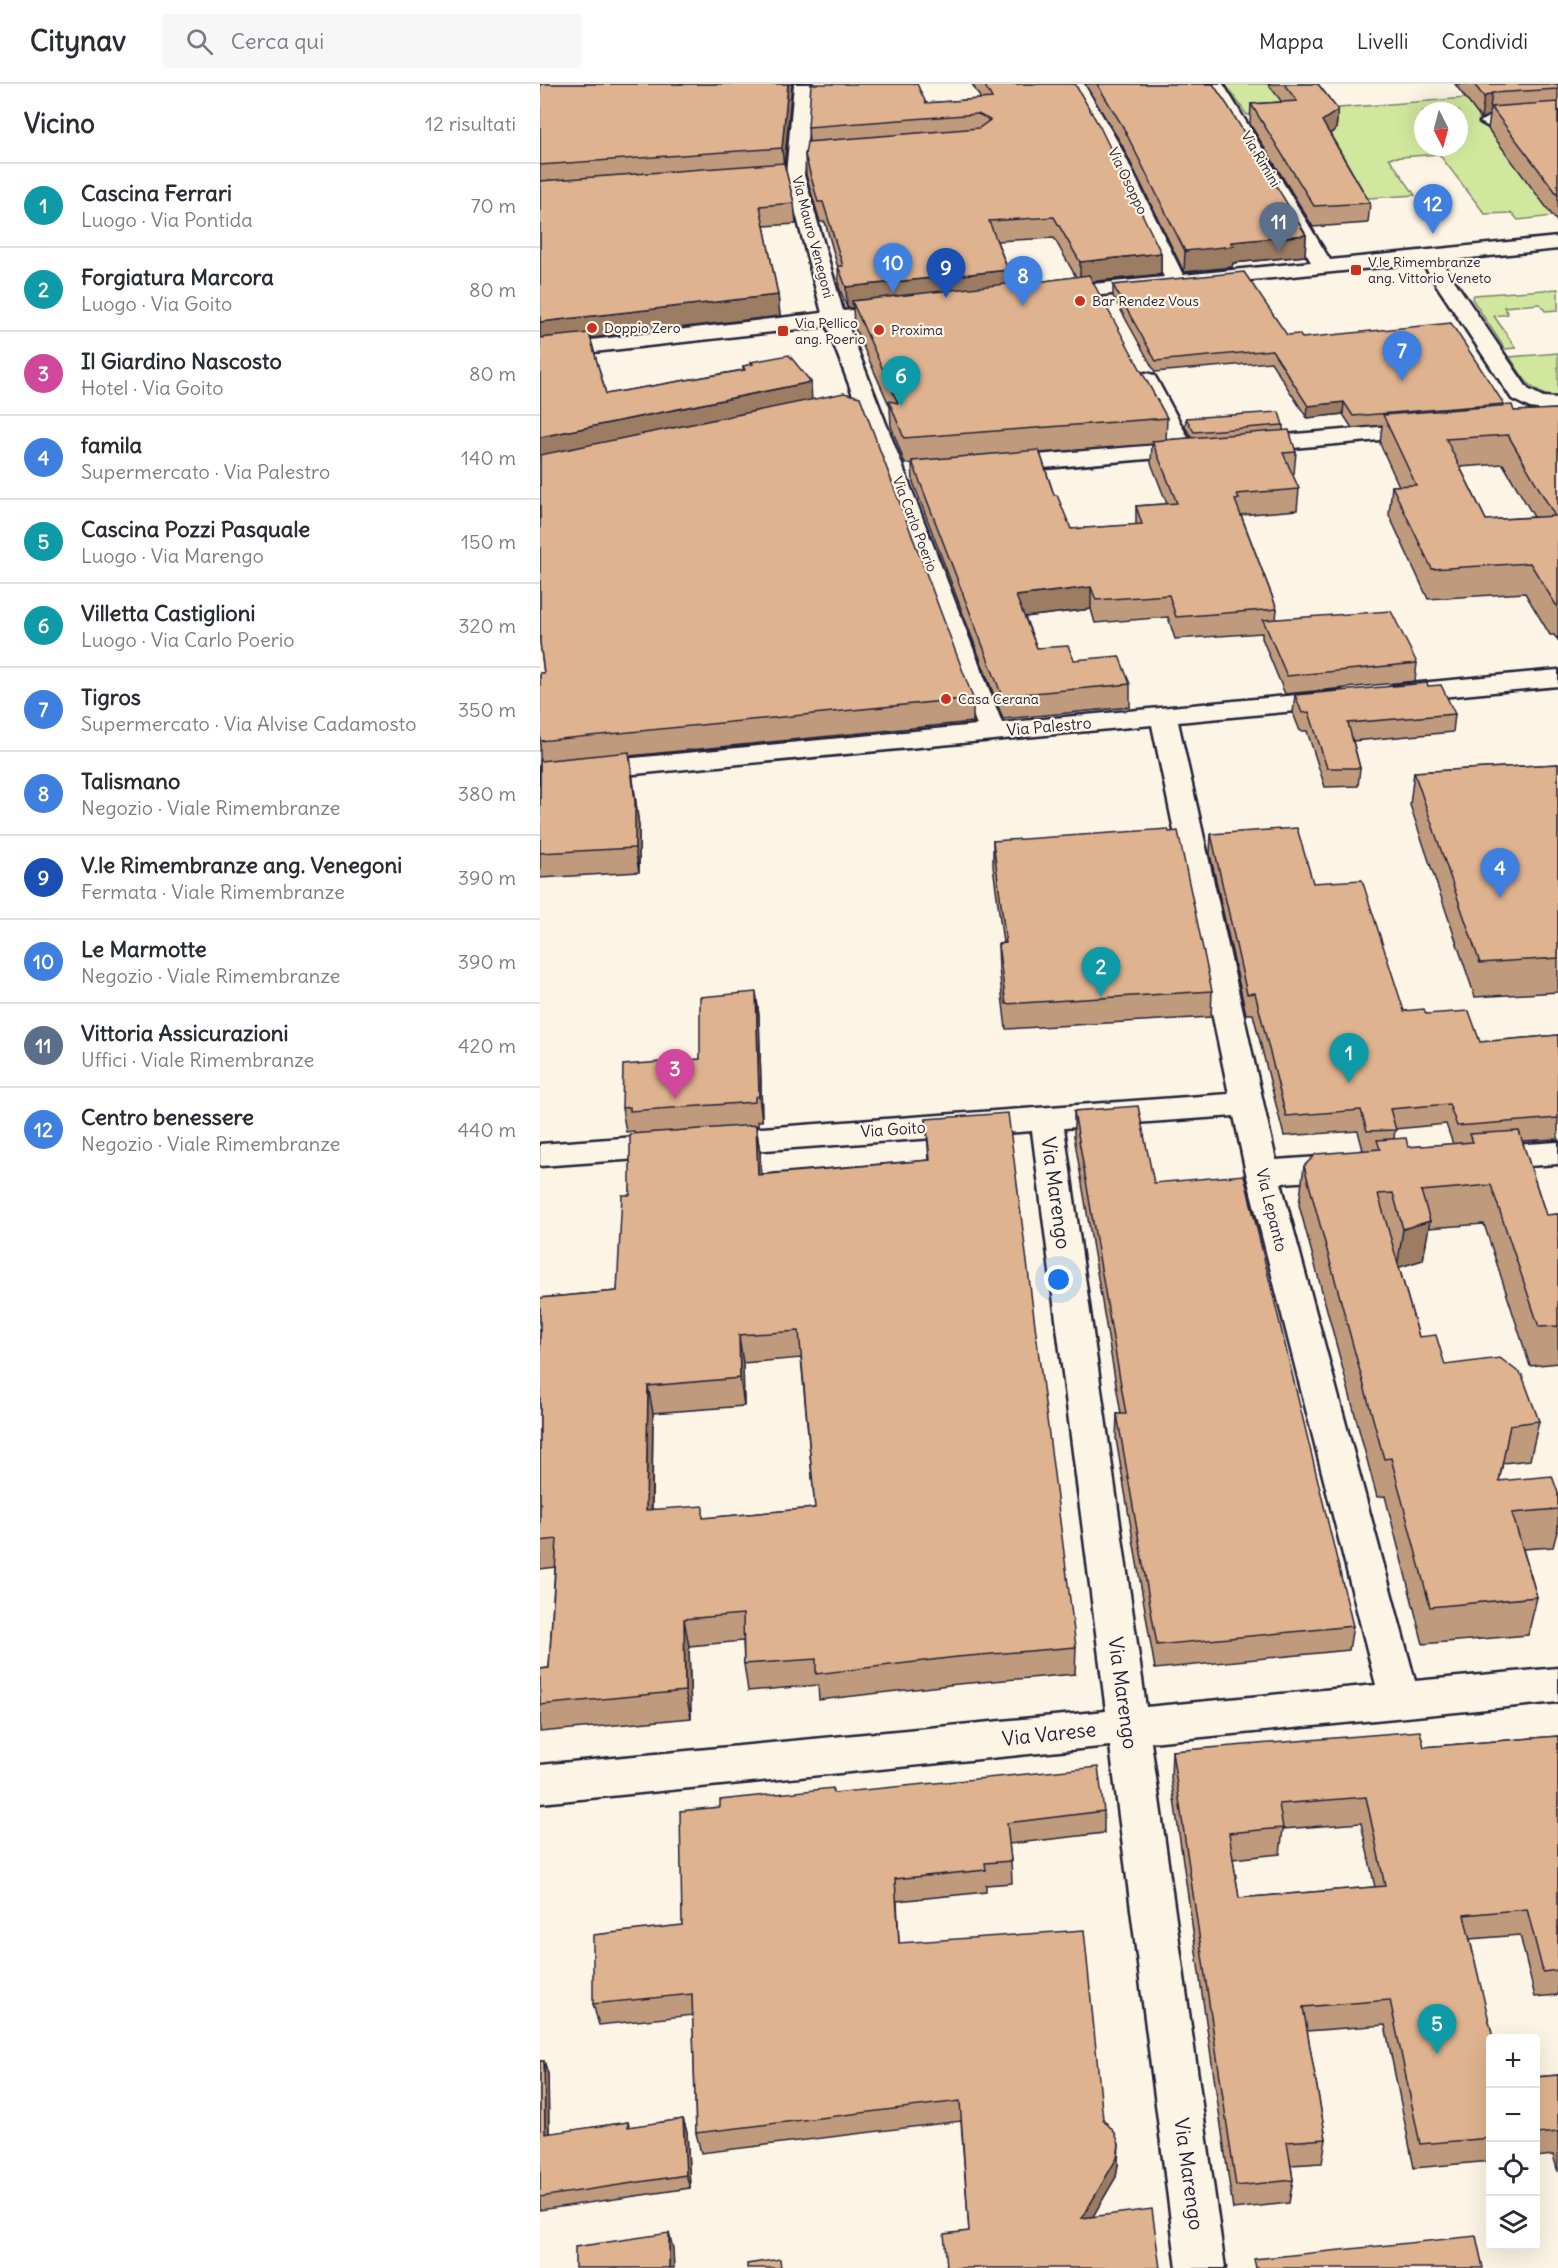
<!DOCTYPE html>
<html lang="it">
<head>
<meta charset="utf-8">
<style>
  body { margin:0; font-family:Delius,sans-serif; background:#f7f7f7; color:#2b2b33 }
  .controls { position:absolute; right:18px; bottom:18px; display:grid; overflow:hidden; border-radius:6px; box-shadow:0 6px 24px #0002 }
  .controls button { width:54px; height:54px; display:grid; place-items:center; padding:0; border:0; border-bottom:2px solid #e1e1e2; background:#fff; color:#2b2b33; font:30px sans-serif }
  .compass { position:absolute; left:874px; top:18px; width:54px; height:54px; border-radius:50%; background:#fff; box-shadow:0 6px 24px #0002; rotate:174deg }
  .you { position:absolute; left:519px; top:1196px; width:21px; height:21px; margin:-15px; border:4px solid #fff; border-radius:50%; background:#1a73e8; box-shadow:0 0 0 9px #1a73e833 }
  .badge { display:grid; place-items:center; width:39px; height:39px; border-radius:50%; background:#c8321e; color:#fff; font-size:20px; font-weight:700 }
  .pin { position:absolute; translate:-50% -50px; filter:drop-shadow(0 2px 3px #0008) }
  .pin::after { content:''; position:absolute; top:32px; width:21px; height:18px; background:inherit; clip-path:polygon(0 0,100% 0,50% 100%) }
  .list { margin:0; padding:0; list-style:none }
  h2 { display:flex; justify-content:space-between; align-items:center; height:78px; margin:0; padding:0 24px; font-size:26px }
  h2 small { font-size:20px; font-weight:400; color:#7c7c81 }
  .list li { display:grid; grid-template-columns:39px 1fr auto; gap:18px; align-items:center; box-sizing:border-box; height:84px; padding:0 24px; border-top:2px solid #e1e1e2 }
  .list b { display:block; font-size:22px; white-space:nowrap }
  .list p { margin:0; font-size:20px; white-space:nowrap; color:#7c7c81 }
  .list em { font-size:20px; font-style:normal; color:#7c7c81 }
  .icon { flex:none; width:33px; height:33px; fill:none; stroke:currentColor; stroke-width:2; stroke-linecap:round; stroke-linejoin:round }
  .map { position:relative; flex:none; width:1018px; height:2184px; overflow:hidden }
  header { display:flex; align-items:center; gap:36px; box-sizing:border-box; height:84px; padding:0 30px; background:#fff; border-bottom:2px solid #e1e1e2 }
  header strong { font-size:28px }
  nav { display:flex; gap:33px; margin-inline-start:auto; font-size:21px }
  .search { width:420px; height:54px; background:#f7f7f7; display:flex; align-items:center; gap:15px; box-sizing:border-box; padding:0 21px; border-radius:6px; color:#7c7c81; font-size:22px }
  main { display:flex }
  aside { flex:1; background:#fff }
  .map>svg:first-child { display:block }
</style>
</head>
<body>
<header>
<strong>Citynav</strong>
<div class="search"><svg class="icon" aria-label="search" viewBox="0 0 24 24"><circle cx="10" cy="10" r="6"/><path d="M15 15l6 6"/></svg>Cerca qui</div>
<nav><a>Mappa</a><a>Livelli</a><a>Condividi</a></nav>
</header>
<main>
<aside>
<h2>Vicino<small>12 risultati</small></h2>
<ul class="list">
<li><span class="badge" style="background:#0f9aa8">1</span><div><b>Cascina Ferrari</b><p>Luogo · Via Pontida</p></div><em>70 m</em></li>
<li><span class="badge" style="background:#0f9aa8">2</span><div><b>Forgiatura Marcora</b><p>Luogo · Via Goito</p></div><em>80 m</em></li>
<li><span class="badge" style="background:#d1479c">3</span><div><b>Il Giardino Nascosto</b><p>Hotel · Via Goito</p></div><em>80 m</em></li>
<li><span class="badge" style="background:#3f7fe0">4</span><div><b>famila</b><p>Supermercato · Via Palestro</p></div><em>140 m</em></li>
<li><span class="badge" style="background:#0f9aa8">5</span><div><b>Cascina Pozzi Pasquale</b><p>Luogo · Via Marengo</p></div><em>150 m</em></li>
<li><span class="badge" style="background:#0f9aa8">6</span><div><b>Villetta Castiglioni</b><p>Luogo · Via Carlo Poerio</p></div><em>320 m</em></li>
<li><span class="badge" style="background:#3f7fe0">7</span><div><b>Tigros</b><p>Supermercato · Via Alvise Cadamosto</p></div><em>350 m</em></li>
<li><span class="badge" style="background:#3f7fe0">8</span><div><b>Talismano</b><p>Negozio · Viale Rimembranze</p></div><em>380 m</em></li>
<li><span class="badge" style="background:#1a4fb4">9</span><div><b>V.le Rimembranze ang. Venegoni</b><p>Fermata · Viale Rimembranze</p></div><em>390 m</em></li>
<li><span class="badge" style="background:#3f7fe0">10</span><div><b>Le Marmotte</b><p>Negozio · Viale Rimembranze</p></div><em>390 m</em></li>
<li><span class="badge" style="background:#5c6f8a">11</span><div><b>Vittoria Assicurazioni</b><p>Uffici · Viale Rimembranze</p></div><em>420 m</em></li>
<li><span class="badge" style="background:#3f7fe0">12</span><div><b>Centro benessere</b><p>Negozio · Viale Rimembranze</p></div><em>440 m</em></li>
</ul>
</aside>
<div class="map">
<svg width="1018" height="2184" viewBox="0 0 1018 2184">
  <rect width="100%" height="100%" fill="#fcf5e5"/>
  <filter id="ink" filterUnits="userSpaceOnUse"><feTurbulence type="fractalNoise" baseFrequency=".0167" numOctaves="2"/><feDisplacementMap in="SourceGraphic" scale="12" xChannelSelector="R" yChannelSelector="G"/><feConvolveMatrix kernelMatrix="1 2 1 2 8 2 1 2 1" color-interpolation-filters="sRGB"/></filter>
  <g filter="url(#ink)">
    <g fill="#d0e79d" stroke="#79846c" stroke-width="1.5" fill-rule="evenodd">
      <polygon points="685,0 731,0 750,27 707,31"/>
      <path d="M927,14L1014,132L978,136L972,129L945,130L899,70L849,74L875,111L814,115L761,27ZM883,27H919V63H883Z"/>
      <polygon points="1018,205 1018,226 1005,227 1000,220 964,223 968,230 954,232 976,264 965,265 932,215 934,211"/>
      <path d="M1018,269V314C992,311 983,294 970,273Z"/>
    </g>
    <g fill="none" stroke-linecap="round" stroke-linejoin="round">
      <g stroke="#22223b" stroke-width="5">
        <g id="minor">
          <path d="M254,0H272L264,91L303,227L359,221L366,223L369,227L366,231L359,233L307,239L462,639L799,607L808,609L812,615L808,621L799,623L638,638L736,1076L807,1071L819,1075L823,1083L819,1091L807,1095L741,1099L875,1597L1018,1584V1618L611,1658L685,2184H637L570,1662L0,1719V1681L566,1627L492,1047L0,1082V1060L689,1010L612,641L0,699V683L437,641L287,242L0,274V262L282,229L246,91ZM694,1032L706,1089L836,1601L606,1623L524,1044Z"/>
          <polygon points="526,0 544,0 580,62 643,191 771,178 665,0 683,0 790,176 1018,153 1018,165 901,177 988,305 1003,313 1018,314 1018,328 990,324 972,315 882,179 512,216 505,214 502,210 505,206 512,204 624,193 562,62"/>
          <polygon points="1018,28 1018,38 949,43 940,38 949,33"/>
          <polygon points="606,289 614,291 617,296 651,359 664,360 667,365 664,370 459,388 451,386 448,381 451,376 459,374 630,360 595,296 598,291"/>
          <polygon points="886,339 894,341 897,346 894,351 708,368 700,366 697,361 700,356 708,354"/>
          <polygon points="1018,586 1018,602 859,617 850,615 846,609 850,603 859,601"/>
          <polygon points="1018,1058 1018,1080 943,1085 931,1082 927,1074 931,1066 943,1063"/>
        </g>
      </g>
      <use href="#minor" fill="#fcf5e5" fill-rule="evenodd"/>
    </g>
    <g fill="#c09a7b" stroke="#22223b" stroke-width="1.5" fill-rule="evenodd">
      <polygon points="0,0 252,0 244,81 254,119 256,140 224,142 238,211 240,232 50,254 66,310 203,286 203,282 212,281 211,278 272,316 433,614 433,638 90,672 99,742 99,788 0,794 0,589 4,589 0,558"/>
      <path d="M432,0H535L621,169V190L552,198L627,334L626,356L652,354L645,343L646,334L743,341V347L756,368L754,390H752L759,405L757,426L701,431L737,525L736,535L877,579L875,597L745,610L722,554V549L635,555L628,533L555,539L551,525L485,533L497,564L534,576L590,600V623L463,635L373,398L372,379L365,380L351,342L350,323L314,242L313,224H307L299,203L298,184L285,138H280L266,91L265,71L269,58L268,43L386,19L441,15ZM514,154L536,193L475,201L469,200L468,186L457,157ZM612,360L611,379L627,420L596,422V441L531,445L514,411L500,369Z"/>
      <polygon points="545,0 673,0 766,151 765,172 693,179 692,183 644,188 582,61"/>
      <polygon points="728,0 778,0 798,26 796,45 790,50 830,119 828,139 773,143 710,40 711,20 742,18"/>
      <polygon points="915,0 1018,0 1018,139 948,45 950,31 941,35"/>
      <path d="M573,201L747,251L762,254L964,320V321L974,327L1018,325V556L1014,551H1010L985,509L888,515L849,431L852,402H859L840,360L842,341L812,344L803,330L767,334L731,278L615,288L573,212ZM963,380L994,433L946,436L920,383Z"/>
      <polygon points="888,602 915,630 913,648 813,657 820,684 818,702 785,703 767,647 760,647 753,629 755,611"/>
      <polygon points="1018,680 1018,908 935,913 870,721 874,688"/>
      <path d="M671,750L773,799L864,927L886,930L940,958L1018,951V1055L982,1057L1006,1131L1018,1130V1279L990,1282L944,1140L888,1144L883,1176L859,1183L879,1253L905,1281L999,1337L990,1376L963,1379L959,1397L1018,1409V1444L1013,1463L983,1465L997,1513L988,1551L883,1560L845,1412L837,1413L759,1121L764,1082L823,1066L818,1047L744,1052L713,930H706L670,770ZM906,1040L913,1060L868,1063L854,1055L855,1045Z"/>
      <polygon points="453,757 672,907 671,933 466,945 459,885 458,860 463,859 453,782"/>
      <path d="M216,908L219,932L222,1037H218V1042H216L220,1069L221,1090L389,1076L386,1035L536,1563L535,1590L418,1600L279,1616L278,1601L208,1607L204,1580L203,1557L149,1562L151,1634L0,1648V1585L9,1584L15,1483L0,1485V1214L77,1207L90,1111L94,1049V1047L86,1048L82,1024L160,975ZM261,1274L275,1424L165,1434L112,1425L113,1329L204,1322L203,1279Z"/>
      <polygon points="534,1027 614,1099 813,1542 809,1566 615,1585 576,1355 577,1330 581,1330 534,1052"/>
      <path d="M1018,1652V1911L995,1913L980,1851L930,1855L951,1954V2077L874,2084L845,1941L767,1947L786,2055L782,2079L751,2081L753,2096L749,2119L693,2125L631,1694L632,1667L884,1663ZM821,1739L835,1803L699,1814L693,1775L740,1770L743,1745Z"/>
      <polygon points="293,1709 564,1727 564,1749 469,1760 471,1777 472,1799 446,1801 446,1808 357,1817 359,1859 563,2035 578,2080 576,2093 407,2182 429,2147 421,2037 161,2069 156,2049 153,1931 59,1941 53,1920 142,1841 180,1723"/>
      <polygon points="0,1977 4,1977 8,1990 9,2050 88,2038 90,2043 143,2035 147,2048 150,2104 0,2126"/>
      <polygon points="1018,1991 1018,2088 1013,2071 996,2073 996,1993"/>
    </g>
    <g fill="#9c7d64" stroke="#22223b" stroke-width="1.5">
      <polygon points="248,0 252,0 244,84 242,64"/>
      <polygon points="952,9 949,31 941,35 944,13"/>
      <polygon points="798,26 796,45 780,57 782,37"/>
      <polygon points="766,151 765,172 693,179 692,183 644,188 645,167 691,158"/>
      <polygon points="621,169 621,190 540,199 540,178"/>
      <polygon points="468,186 469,207 312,217 313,224 307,224 306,203"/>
      <polygon points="238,211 240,232 0,260 0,238"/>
      <polygon points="271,298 272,320 0,376 0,353"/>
      <polygon points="804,318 803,330 767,334 768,322"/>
      <polygon points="551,503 551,525 476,534 476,512"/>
      <polygon points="89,668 99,742 99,788 95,764"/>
      <polygon points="216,908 219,932 222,1037 219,1012"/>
      <polygon points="216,1041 220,1069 222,1118 218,1091"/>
      <polygon points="890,1137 883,1176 857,1184 863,1145"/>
      <polygon points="199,1251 203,1279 204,1322 200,1294"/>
      <polygon points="108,1302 113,1329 111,1453 106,1426"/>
      <polygon points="144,1535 149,1562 151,1634 145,1607"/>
      <polygon points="4,1977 8,1990 9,2063 5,2050"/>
      <polygon points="143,2035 147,2048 150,2104 146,2091"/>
      <polygon points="579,2060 578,2080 576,2093 541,2153 542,2134"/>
      <polygon points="129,2149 133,2164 134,2184 129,2184"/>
    </g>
    <g fill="#dfb38f" stroke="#22223b" stroke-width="1.5" fill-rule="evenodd">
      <polygon points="0,0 248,0 242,64 0,81"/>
      <polygon points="271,0 377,0 386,19 452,14 444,0 535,0 560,43 621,169 540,178 514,133 449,137 468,186 306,203 298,182 303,182 283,118 278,118 265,71 267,58 439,44 450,36 438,30 268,43"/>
      <polygon points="557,0 673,0 688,22 766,151 691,158 694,162 645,167 582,41"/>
      <polygon points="744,0 778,0 798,26 782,37 830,119 774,122 711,20 757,17"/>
      <polygon points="934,0 1018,0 1018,5 952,9 944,13"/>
      <polygon points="1018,18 1018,111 951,23"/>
      <polygon points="244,79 254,119 220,122 238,211 0,238 0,97"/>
      <polygon points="704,188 747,251 759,250 762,254 911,239 964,320 813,332 804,318 768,322 732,266 616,277 573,201"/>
      <polygon points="549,191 627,334 364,354 349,317 358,319 312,217 475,199 475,201"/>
      <polygon points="49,249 66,310 205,286 203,282 213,280 211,278 249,271 271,298 0,353 0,254"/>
      <polygon points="304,309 320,313 433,614 0,657 0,589 4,589 0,558 0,371"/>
      <path d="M972,321L974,327L1018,325V521H1016L990,479L892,485L852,402L876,401L843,331ZM968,351L1015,432L946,436L906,355Z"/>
      <polygon points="739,328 743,341 654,348 646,334"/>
      <polygon points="749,346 756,368 743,369 759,405 697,410 699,415 695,416 737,525 636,533 629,511 556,516 551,503 476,512 497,564 528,562 534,576 579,572 590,600 462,612 372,377 499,366 514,411 517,411 531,445 602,440 596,422 637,419 612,357"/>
      <polygon points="851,527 877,579 747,592 723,536"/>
      <polygon points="887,599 888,602 901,601 915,630 808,639 820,684 787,684 769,628 762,629 755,611"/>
      <polygon points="89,668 95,718 95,764 0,769 0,677"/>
      <polygon points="1018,680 1018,874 940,879 874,688"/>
      <polygon points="757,744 773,799 822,796 864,927 884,925 886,930 929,927 940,958 1018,951 1018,1034 917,1042 909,1020 850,1025 856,1046 827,1047 821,1026 746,1032 715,909 707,910 671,750"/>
      <polygon points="628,745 629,748 638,747 672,907 466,920 458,860 466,859 453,757"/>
      <polygon points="216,908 219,1012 215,1013 215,1018 90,1027 90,1023 82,1024 83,981 160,975 160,913"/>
      <polygon points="598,1022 614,1099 704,1091 813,1542 617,1561 577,1330 586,1330 534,1027"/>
      <path d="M468,1029L536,1563L417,1573L276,1590V1575L204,1580L203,1530L144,1535L145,1607L0,1621V1585L9,1584L17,1455L0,1457V1214L77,1207L82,1111H90V1050L216,1041L218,1091L390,1076L386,1035ZM259,1247L275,1424L163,1434V1422L106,1426L108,1302L200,1294L199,1251Z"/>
      <polygon points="979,1047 1006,1131 1018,1130 1018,1242 999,1243 951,1101 881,1107 890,1137 863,1145 853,1109 838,1110 879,1253 896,1251 905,1281 960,1274 982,1291 999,1337 970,1341 959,1397 1012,1392 1018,1409 1018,1425 972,1429 997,1513 890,1523 851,1374 844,1375 764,1082 776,1070 840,1065 837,1056 866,1054 868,1063 933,1058 930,1050"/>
      <path d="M880,1647L884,1663L1018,1652V1886L1003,1888L987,1825L924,1831L953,1954H951V2054L880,2060L850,1916L763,1923L786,2055L747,2058L753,2096L696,2102L632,1667ZM826,1713L845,1802L699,1814L689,1749L743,1744L739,1720Z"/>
      <polygon points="558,1683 564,1727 467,1739 471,1777 445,1779 446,1786 355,1795 359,1859 544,1846 563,2035 575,2049 579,2060 577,2074 542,2134 612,2125 620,2184 390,2184 407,2182 404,2150 429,2147 420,2017 156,2049 152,1910 53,1920 53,1851 142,1841 140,1727 180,1723 180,1716 293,1704 293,1709"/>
      <polygon points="0,1977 4,1977 5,2050 88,2038 88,2043 143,2035 146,2091 0,2113"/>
      <polygon points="1018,1991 1018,2048 996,2050 996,1993"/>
      <polygon points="129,2149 129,2184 35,2184 35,2163"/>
      <polygon points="936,2152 943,2184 716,2184 714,2175"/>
      <polygon points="240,2175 241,2184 207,2184 207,2180"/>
    </g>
  </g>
  <g fill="#c8321e" stroke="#fcf5e5" stroke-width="2">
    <rect x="810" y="180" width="12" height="12" rx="3"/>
    <circle cx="540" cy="217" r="6"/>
    <circle cx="52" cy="244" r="6"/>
    <circle cx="339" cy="246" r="6"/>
    <rect x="237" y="241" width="12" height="12" rx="3"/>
    <circle cx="406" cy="615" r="6"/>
  </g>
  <g text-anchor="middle" stroke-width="4.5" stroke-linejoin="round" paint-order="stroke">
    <g font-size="14" fill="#22223b" stroke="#fcf5e5">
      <text transform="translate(721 75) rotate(59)" y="5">Via Rimini</text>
      <text transform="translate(588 97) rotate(64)" y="5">Via Osoppo</text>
      <text transform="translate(273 153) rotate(75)" y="5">Via Mauro Venegoni</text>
      <text transform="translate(375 440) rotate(69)" y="5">Via Carlo Poerio</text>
    </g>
    <g font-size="14" fill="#22223b" stroke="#fcf5e5" text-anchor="start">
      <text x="828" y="183">V.le Rimembranze<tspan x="828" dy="16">ang. Vittorio Veneto</tspan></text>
      <text x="552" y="222">Bar Rendez Vous</text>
      <text x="255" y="244">Via Pellico<tspan x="255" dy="16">ang. Poerio</tspan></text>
      <text x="64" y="249">Doppio Zero</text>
      <text x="351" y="251">Proxima</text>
      <text x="418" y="620">Casa Cerana</text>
    </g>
    <g font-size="16" fill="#22223b" stroke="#fcf5e5">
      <text transform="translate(509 642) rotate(-5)" y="6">Via Palestro</text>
      <text transform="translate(353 1045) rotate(-4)" y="6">Via Goito</text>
      <text transform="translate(732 1126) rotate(76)" y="6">Via Lepanto</text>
    </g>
    <g font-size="20" fill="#22223b" stroke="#fcf5e5">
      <text transform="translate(516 1109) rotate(82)" y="7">Via Marengo</text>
      <text transform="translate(583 1609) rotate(82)" y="7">Via Marengo</text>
      <text transform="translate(509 1650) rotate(-6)" y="7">Via Varese</text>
      <text transform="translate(649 2090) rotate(82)" y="7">Via Marengo</text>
    </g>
  </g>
</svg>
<div class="controls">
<button>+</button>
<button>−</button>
<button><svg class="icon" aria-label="locate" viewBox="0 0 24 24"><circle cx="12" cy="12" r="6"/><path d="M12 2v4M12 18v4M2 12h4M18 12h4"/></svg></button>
<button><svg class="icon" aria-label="layers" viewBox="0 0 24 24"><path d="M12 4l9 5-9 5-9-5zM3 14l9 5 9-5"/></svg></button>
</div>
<svg class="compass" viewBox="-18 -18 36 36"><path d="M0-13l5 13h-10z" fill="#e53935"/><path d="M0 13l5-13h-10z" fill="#7c7c81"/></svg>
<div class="you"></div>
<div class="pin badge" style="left:809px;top:999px;background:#0f9aa8">1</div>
<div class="pin badge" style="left:561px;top:913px;background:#0f9aa8">2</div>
<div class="pin badge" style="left:135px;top:1015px;background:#d1479c">3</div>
<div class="pin badge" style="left:960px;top:814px;background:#3f7fe0">4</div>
<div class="pin badge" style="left:897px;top:1970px;background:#0f9aa8">5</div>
<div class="pin badge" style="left:361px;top:322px;background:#0f9aa8">6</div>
<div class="pin badge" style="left:862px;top:297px;background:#3f7fe0">7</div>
<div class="pin badge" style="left:483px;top:222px;background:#3f7fe0">8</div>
<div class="pin badge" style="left:406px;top:214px;background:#1a4fb4">9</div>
<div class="pin badge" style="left:353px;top:209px;background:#3f7fe0">10</div>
<div class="pin badge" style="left:739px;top:168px;background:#5c6f8a">11</div>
<div class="pin badge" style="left:893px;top:150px;background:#3f7fe0">12</div>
</div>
</main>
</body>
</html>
